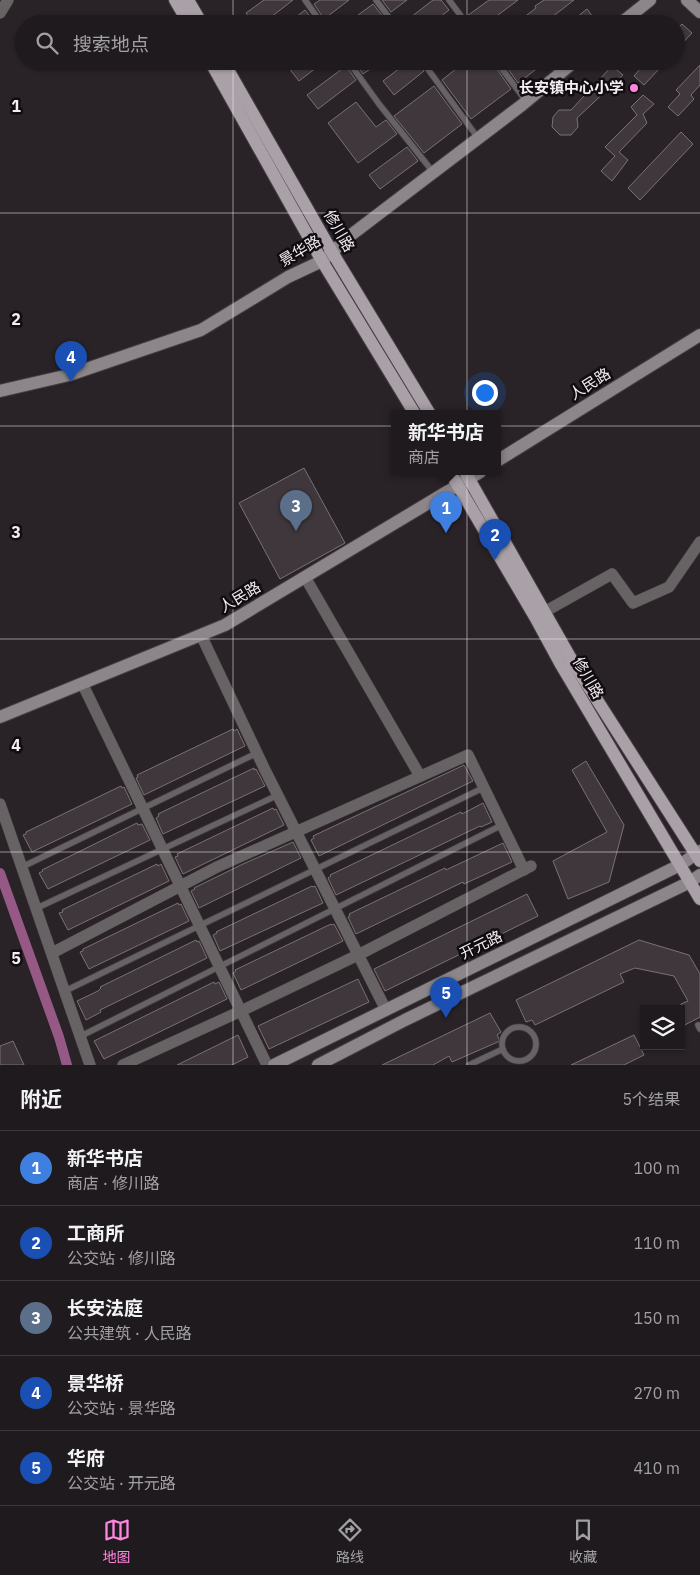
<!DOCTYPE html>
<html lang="zh">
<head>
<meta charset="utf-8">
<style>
  body { margin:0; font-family:"IBM Plex Sans","Noto Sans SC",sans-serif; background:#272326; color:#f1f3f6 }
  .controls { position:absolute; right:15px; bottom:15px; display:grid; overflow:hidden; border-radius:0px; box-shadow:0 1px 4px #0004 }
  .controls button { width:45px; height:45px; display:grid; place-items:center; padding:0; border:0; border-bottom:1px solid #3c383b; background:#1f1a1d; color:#f1f3f6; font:25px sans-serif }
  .you { position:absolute; left:484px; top:392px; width:18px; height:18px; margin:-12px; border:4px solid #fff; border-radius:50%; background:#1a73e8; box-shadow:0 0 0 8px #1a73e833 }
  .badge { display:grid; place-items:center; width:32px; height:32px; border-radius:50%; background:#fe85e0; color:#fff; font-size:16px; font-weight:700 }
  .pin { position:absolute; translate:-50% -41px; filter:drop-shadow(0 1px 2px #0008) }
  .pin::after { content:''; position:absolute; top:26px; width:18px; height:15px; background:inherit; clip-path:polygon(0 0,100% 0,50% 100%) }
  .popup { position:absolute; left:391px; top:410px; width:110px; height:65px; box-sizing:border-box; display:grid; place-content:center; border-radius:0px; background:#1f1a1d; filter:drop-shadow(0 1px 4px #0005); font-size:16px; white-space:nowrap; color:#a1a1a4 }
  .popup b { font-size:19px; color:#f1f3f6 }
  .popup::after { content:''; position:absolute; left:50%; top:100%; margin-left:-10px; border:10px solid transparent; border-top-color:#1f1a1d }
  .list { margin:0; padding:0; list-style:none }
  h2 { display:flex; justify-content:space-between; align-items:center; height:65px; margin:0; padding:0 20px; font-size:21px }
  h2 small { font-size:16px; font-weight:400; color:#a1a1a4 }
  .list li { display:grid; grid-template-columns:32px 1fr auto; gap:15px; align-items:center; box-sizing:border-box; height:75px; padding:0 20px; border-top:1px solid #3c383b }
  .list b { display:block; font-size:19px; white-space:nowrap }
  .list p { margin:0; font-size:16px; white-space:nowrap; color:#a1a1a4 }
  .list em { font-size:16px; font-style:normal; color:#a1a1a4 }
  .icon { flex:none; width:28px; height:28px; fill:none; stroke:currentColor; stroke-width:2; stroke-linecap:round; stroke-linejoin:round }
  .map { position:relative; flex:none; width:700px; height:1065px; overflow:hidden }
  .search { position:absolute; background:#1f1a1d; box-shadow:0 1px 4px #0004; left:15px; right:15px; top:15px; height:55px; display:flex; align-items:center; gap:12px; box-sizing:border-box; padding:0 18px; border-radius:28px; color:#a1a1a4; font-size:19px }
  .sheet { height:440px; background:#1f1a1d }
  nav { display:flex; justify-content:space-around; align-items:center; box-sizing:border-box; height:70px; border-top:1px solid #3c383b; background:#1f1a1d; font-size:14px; color:#a1a1a4 }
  nav a { display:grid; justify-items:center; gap:2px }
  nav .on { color:#fe85e0 }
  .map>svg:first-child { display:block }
</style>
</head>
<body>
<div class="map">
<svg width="700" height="1065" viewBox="0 0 700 1065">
  <rect width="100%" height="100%" fill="#292227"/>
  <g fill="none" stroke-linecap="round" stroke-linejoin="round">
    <polyline stroke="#965986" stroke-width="10" points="0,873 59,1037 67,1065"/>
  </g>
  <g fill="#3f373c" stroke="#7a7177">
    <polygon points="264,0 293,0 262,24 254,24 246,13"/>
    <polygon points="320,0 349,0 324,19 314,4"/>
    <polygon points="382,0 407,0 391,12"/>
    <polygon points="433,0 441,0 449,10 431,24 402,24"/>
    <polygon points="489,0 518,0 486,24 472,24 467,16"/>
    <polygon points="544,0 574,0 543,24 515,24 536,8 535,6"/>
    <polygon points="373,4 384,18 376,24 346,24"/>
    <polygon points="587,9 598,24 568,24"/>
    <polygon points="305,10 316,24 287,24"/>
    <polygon points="682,24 692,33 676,50 676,30"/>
    <polygon points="296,61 325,61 299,81 288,67"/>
    <polygon points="354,61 382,61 363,74"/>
    <polygon points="409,61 417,61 424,71 394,95 383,81"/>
    <polygon points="466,61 491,61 511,89 471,119 442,80"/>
    <polygon points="518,61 547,61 518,83 508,69"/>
    <polygon points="647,61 656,61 660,68 644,85 634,76"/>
    <polygon points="700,65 700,85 691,95 694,99 678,116 668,107 680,94 676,90"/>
    <polygon points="346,66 356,80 318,109 307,95"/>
    <polygon points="612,66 623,75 577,118 578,127 571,135 560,135 552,127 553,117 559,110 571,110"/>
    <polygon points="434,86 462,124 424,153 394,116"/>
    <polygon points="643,95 654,104 643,114 647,123 619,152 628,160 612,181 601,171 615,156 605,147 637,115 631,107"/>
    <polygon points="356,102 376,127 386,120 397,134 358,163 328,123"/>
    <polygon points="681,132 693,144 640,200 628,188"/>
    <polygon points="407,147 418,161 380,189 369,175"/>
    <polygon points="304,468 345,543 280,579 239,503"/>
    <polygon points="233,729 234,731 237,729 245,746 144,795 136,778 138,777 137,775"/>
    <polygon points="586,761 624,825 609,882 568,899 553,861 607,832 572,770"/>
    <polygon points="464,765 473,781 319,856 311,840 314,838 313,836"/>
    <polygon points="254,768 254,770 256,769 265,786 163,834 156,818 159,816 158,814"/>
    <polygon points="121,786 122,788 124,787 132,804 32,852 23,835 26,834 26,832"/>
    <polygon points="483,803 492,822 481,827 480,826 336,895 328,878 331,876 330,875 461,812 462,814"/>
    <polygon points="273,808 274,810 276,809 284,825 183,874 175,857 178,856 177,854"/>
    <polygon points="137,823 138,825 142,824 150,840 48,889 39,873 43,871 42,870"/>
    <polygon points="293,842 301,858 199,908 191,891 195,889 194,888 243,864"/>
    <polygon points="503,843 512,862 464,884 463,882 356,934 348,917 350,916 349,914 445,868 446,870"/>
    <polygon points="157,864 158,866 161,864 169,881 68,930 59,913 63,912 62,910"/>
    <polygon points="312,886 313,887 315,886 323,903 220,951 213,935 217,933 216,932"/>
    <polygon points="527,894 538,916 385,991 374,969"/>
    <polygon points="178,903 179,905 181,904 189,921 89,969 80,952 83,951 83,949"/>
    <polygon points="331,924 332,925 334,924 343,941 241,990 233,973 236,971 235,970"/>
    <polygon points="196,940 197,942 199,941 207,958 100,1010 101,1012 86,1020 77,1001 98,991 101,988 100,987"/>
    <polygon points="639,940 689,955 700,974 700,1017 681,1027 681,1004 688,1001 674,976 635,968 620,974 624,982 535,1025 532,1020 526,1022 516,1000"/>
    <polygon points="358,979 369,1002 269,1049 258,1026"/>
    <polygon points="214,982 215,984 219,982 227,999 104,1059 94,1041"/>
    <polygon points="490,1013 501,1032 497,1035 500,1041 452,1062 449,1056 433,1065 382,1065"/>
    <polygon points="238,1035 248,1057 232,1065 177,1065"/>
    <polygon points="634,1035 644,1055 624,1065 571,1065"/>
    <polygon points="13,1041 24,1065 0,1065 0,1046"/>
  </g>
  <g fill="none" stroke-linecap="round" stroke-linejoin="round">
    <g stroke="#453f43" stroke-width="7">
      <g id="lane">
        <polyline points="305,0 322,24"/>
        <polyline points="376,0 394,24"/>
        <polyline points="449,0 467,24"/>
        <polyline points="348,61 379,104 433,172"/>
        <polyline points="422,61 478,138"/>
        <polyline points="496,61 526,101"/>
        <polyline points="22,867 257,753"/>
        <polyline points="37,908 278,795"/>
        <polyline points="65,991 483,788"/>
        <polyline points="698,1025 700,1029"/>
        <circle cx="519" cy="1044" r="17"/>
        <polyline points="81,1036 502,825"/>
        <polyline points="469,1065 503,1049"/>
      </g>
    </g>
    <g stroke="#453f43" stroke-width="12">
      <g id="street">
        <polyline points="0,13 8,0"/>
        <polyline points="305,577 420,776"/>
        <polyline points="537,616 612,574 633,603 669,587 700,542"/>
        <polyline points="201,635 265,770 386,1010"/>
        <polyline points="82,683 267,1065"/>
        <polyline points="0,804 90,1065"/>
        <polyline points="52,953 217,867 468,755 524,870"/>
        <polyline points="123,1065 241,1011 358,955 531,866"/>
      </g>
    </g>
    <g stroke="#453f43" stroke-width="14">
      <g id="secondary">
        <polyline points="687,0 700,12"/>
        <polyline points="620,24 650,0"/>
        <polyline points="0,391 69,375 201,330 288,277 322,261 351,235 522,105 575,61"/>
        <polyline points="497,461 700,335"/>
        <polyline points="0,717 225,625 480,472"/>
        <polyline points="274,1065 680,865 700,851"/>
        <polyline points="318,1065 405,1020 690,882 700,875"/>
      </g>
    </g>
    <g stroke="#453f43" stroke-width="14">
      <g id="primary">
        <polyline points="175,0 189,24"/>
        <polyline points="188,0 202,24"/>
        <polyline points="210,61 322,261 415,414"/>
        <polyline points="223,61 332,252 430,414"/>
        <polyline points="450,472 535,617 560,663 700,899"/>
        <polyline points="465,472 574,664 700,861"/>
      </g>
    </g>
    <use href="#lane" stroke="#676365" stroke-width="5.5"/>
    <use href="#street" stroke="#676365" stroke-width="11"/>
    <use href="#secondary" stroke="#8c868a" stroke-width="12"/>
    <use href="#primary" stroke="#a9a1a7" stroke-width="12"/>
  </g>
  <path fill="none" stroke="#f3eef2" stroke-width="1" stroke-opacity="0.55" d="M233,0V24M467,0V24M233,61V1065M467,61V1065M0,213H700M0,426H700M0,639H700M0,852H700"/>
  <circle fill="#fe85e0" stroke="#100c0f" stroke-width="2" cx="634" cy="88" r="5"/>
  <g text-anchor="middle" stroke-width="5" stroke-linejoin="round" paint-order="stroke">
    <g font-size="15" font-weight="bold" fill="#f3eef2" stroke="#100c0f" text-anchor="end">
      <text x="624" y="93">长安镇中心小学</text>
    </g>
    <g font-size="15" fill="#f3eef2" stroke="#100c0f">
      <text transform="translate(339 231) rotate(60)" y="5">修川路</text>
      <text transform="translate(300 251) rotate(-31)" y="5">景华路</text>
      <text transform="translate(590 384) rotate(-32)" y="5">人民路</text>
      <text transform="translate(240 597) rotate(-31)" y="5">人民路</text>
      <text transform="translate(588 678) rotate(60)" y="5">修川路</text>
      <text transform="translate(481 945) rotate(-26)" y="5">开元路</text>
    </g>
  </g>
  <g font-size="16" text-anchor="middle" font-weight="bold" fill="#f3eef2" stroke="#100c0f" stroke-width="5" stroke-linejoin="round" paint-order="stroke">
    <text x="16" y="112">1</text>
    <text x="16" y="325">2</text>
    <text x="16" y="538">3</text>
    <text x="16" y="751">4</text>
    <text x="16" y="964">5</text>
  </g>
</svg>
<div class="controls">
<button><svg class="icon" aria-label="layers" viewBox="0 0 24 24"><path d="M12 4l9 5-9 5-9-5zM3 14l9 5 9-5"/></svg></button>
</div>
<div class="you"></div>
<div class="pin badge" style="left:446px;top:533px;background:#3f7fe0">1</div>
<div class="popup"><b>新华书店</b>商店</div>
<div class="pin badge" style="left:495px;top:560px;background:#1a4fb4">2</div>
<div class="pin badge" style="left:296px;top:531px;background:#5c6f8a">3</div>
<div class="pin badge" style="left:71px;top:382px;background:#1a4fb4">4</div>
<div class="pin badge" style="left:446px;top:1018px;background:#1a4fb4">5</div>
<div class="search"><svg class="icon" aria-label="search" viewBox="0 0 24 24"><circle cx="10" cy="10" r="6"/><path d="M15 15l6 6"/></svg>搜索地点</div>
</div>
<section class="sheet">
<h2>附近<small>5个结果</small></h2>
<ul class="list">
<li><span class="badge" style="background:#3f7fe0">1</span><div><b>新华书店</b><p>商店 · 修川路</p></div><em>100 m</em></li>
<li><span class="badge" style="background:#1a4fb4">2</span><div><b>工商所</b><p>公交站 · 修川路</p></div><em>110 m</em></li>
<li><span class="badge" style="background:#5c6f8a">3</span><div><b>长安法庭</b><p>公共建筑 · 人民路</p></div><em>150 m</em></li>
<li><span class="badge" style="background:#1a4fb4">4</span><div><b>景华桥</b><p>公交站 · 景华路</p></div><em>270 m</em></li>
<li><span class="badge" style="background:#1a4fb4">5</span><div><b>华府</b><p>公交站 · 开元路</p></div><em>410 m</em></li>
</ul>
</section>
<nav>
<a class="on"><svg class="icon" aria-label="map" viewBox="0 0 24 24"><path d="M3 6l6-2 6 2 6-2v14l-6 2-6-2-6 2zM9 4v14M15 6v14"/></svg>地图</a>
<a><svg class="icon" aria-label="directions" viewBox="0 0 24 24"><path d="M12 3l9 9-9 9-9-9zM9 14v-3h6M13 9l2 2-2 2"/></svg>路线</a>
<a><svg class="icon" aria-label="saved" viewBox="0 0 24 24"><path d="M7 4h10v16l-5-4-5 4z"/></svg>收藏</a>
</nav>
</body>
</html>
